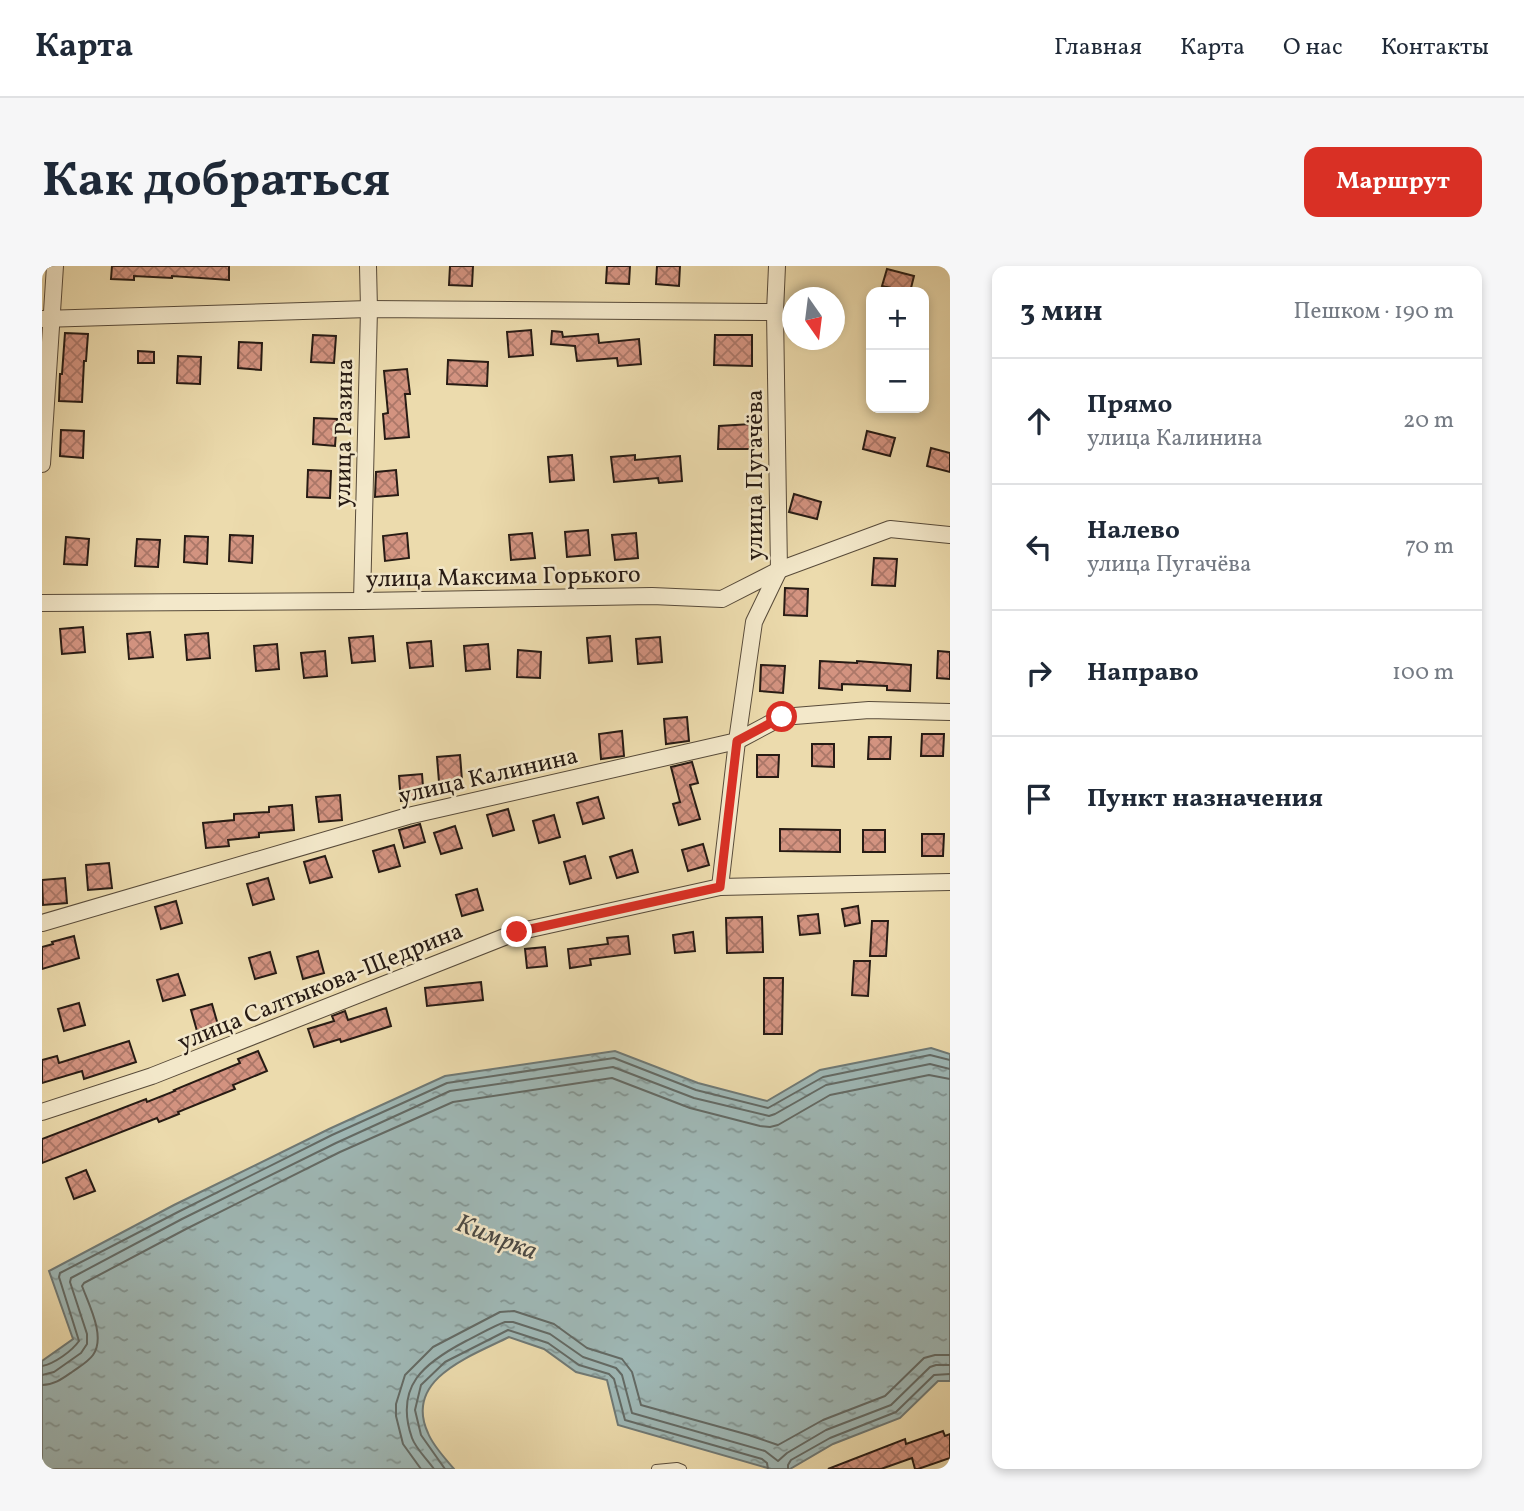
<!DOCTYPE html>
<html lang="ru">
<head>
<meta charset="utf-8">
<style>
  body { margin:0; font-family:Vollkorn,serif; background:#f6f6f7; color:#1f2937 }
  .controls { position:absolute; right:21px; top:21px; display:grid; overflow:hidden; border-radius:14px; box-shadow:0 4px 10px #0003 }
  .controls button { width:63px; height:63px; display:grid; place-items:center; padding:0; border:0; border-bottom:2px solid #e0e1e3; background:#fff; color:#1f2937; font:35px sans-serif }
  .compass { position:absolute; left:740px; top:21px; width:63px; height:63px; border-radius:50%; background:#fff; box-shadow:0 4px 10px #0003; rotate:166deg }
  .stop { position:absolute; width:21px; height:21px; margin:-16px; border:5px solid #d93025; border-radius:50%; background:#fff }
  .stop.end { background:#d93025; border-color:#fff; box-shadow:0 2px 7px #0008 }
  .list { margin:0; padding:0; list-style:none }
  h2 { display:flex; justify-content:space-between; align-items:center; height:91px; margin:0; padding:0 28px; font-size:30px }
  h2 small { font-size:23px; font-weight:400; color:#747a83 }
  .list li { display:grid; grid-template-columns:46px 1fr auto; gap:21px; align-items:center; box-sizing:border-box; height:126px; padding:0 28px; border-top:2px solid #e0e1e3 }
  .list b { display:block; font-size:26px; white-space:nowrap }
  .list p { margin:0; font-size:23px; white-space:nowrap; color:#747a83 }
  .list em { font-size:23px; font-style:normal; color:#747a83 }
  .icon { flex:none; width:38px; height:38px; fill:none; stroke:currentColor; stroke-width:2; stroke-linecap:round; stroke-linejoin:round }
  .map { position:relative; flex:none; width:908px; height:1203px; overflow:hidden; border-radius:14px }
  header { display:flex; align-items:center; gap:42px; box-sizing:border-box; height:98px; padding:0 35px; background:#fff; border-bottom:2px solid #e0e1e3 }
  header strong { font-size:33px }
  nav { display:flex; gap:38px; margin-inline-start:auto; font-size:24px }
  .intro { display:flex; align-items:center; justify-content:space-between; box-sizing:border-box; height:168px; padding:0 42px }
  h1 { margin:0; font-size:49px }
  .button { padding:18px 32px; border-radius:14px; background:#d93025; color:#fff; font-size:24px; font-weight:700 }
  main { display:flex; gap:42px; padding:0 42px }
  aside { flex:1; background:#fff; border-radius:14px; box-shadow:0 4px 10px #0003 }
  .map>svg:first-child { display:block }
</style>
</head>
<body>
<header>
<strong>Карта</strong>
<nav><a>Главная</a><a>Карта</a><a>О нас</a><a>Контакты</a></nav>
</header>
<div class="intro"><h1>Как добраться</h1><a class="button">Маршрут</a></div>
<main>
<div class="map">
<svg width="908" height="1203" viewBox="0 0 908 1203">
  <defs>
    <pattern id="water-ripples" width="26" height="14" patternUnits="userSpaceOnUse" patternTransform="scale(1.75)"><rect width="26" height="14" fill="#9fb8b6"/><path d="M2 4q2-2 4 0t4 0M15 11q2-2 4 0t4 0" fill="none" stroke="#829593"/></pattern>
    <pattern id="building-cross-hatch" width="8" height="8" patternUnits="userSpaceOnUse" patternTransform="scale(1.75)"><rect width="8" height="8" fill="#d39380"/><path d="M0 0l8 8M0 8l8-8" fill="none" stroke="#ab7768"/></pattern>
  </defs>
  <rect width="100%" height="100%" fill="#ecdbad"/>
  <filter id="stains"><feTurbulence type="fractalNoise" baseFrequency=".00286" numOctaves="4"/><feColorMatrix values="0 0 0 0 .2 0 0 0 0 .09 0 0 0 0 .02 0 0 0 .5 -.17"/></filter>
  <radialGradient id="worn" r=".72"><stop offset=".6" stop-color="#630" stop-opacity="0"/><stop offset="1" stop-color="#630" stop-opacity=".3"/></radialGradient>
  <path fill="url(#water-ripples)" stroke="#6f7975" stroke-width="2" d="M889,782L908,788V1115H896L858,1152L791,1178L748,1203H729L576,1159L565,1114L534,1106L502,1083L467,1071C429,1090 361,1113 386,1167C391,1180 403,1192 412,1203H0V1095L31,1073L7,1005L132,939L287,863L403,810L573,785L656,817L725,835L778,804Z"/>
  <g fill="none" stroke-linecap="round" stroke-linejoin="round">
    <g stroke="#636a65" stroke-width="2">
      <path d="M0,1100C12,1098 30,1085 37,1075L17,1011L18,1007L136,946L290,869L405,817L572,792L654,824L726,842L781,811L888,789L908,794"/>
      <polyline points="0,1109 12,1106 39,1087 45,1078 45,1068 28,1016 29,1012 140,953 294,877 408,825 571,801 652,832 727,850 733,848 784,819 888,798 908,803"/>
      <path d="M0,1119C12,1119 20,1113 30,1106C37,1101 46,1096 51,1089C64,1071 47,1039 40,1020L42,1017L144,963L298,886L411,836L570,812L648,842L718,860L728,861L736,859L788,829L887,809L908,813"/>
      <polyline points="379,1203 361,1178 354,1150 354,1138 363,1109 391,1081 458,1046 472,1045 512,1058 545,1082 580,1093 590,1106 599,1139 707,1169 736,1179 781,1154 843,1130 882,1092 893,1089 908,1089"/>
      <path d="M392,1203C385,1193 374,1183 370,1172C352,1120 382,1097 424,1075C437,1069 449,1061 463,1056H471L508,1068L541,1091L574,1102L580,1109L590,1147L723,1185L736,1195L745,1187L784,1164L849,1139L888,1101L894,1099H908"/>
      <polyline points="403,1203 379,1169 373,1144 379,1119 403,1096 466,1064 506,1077 537,1099 567,1108 572,1113 583,1154 720,1193 725,1197 726,1203"/>
      <polyline points="746,1203 746,1199 749,1194 788,1172 854,1146 892,1109 908,1108"/>
    </g>
  </g>
  <g fill="url(#building-cross-hatch)" stroke="#271b14" stroke-width="2">
    <polygon points="70,0 187,0 187,14 130,10 130,12 92,10 92,14 69,13"/>
    <polygon points="408,0 431,0 430,20 407,19"/>
    <polygon points="565,0 588,0 587,18 564,17"/>
    <polygon points="615,0 638,0 637,20 614,18"/>
    <polygon points="845,3 872,10 868,26 840,20"/>
    <polygon points="489,64 491,89 467,91 465,66"/>
    <polygon points="510,65 520,66 521,71 556,68 557,77 597,73 599,98 576,100 575,92 535,95 533,80 509,78"/>
    <polygon points="23,67 46,68 44,95 42,95 40,136 17,135 18,108 20,108"/>
    <polygon points="271,69 294,70 292,97 269,96"/>
    <polygon points="673,69 710,69 710,100 672,99"/>
    <polygon points="197,76 220,77 219,104 196,102"/>
    <polygon points="96,85 112,86 112,97 96,97"/>
    <polygon points="136,90 159,91 158,118 135,117"/>
    <polygon points="406,94 446,96 445,120 405,118"/>
    <polygon points="365,103 368,128 363,128 367,171 343,173 341,148 346,147 342,105"/>
    <polygon points="272,152 295,153 293,180 271,178"/>
    <polygon points="709,158 708,183 676,183 677,160"/>
    <polygon points="19,164 42,165 41,192 18,190"/>
    <polygon points="825,165 853,172 848,190 821,183"/>
    <polygon points="889,182 908,187 908,206 885,200"/>
    <polygon points="530,189 532,214 508,216 506,191"/>
    <polygon points="593,189 593,194 638,190 640,215 617,217 616,212 572,216 569,191"/>
    <polygon points="266,204 289,205 288,232 265,231"/>
    <polygon points="354,204 356,229 333,231 334,206"/>
    <polygon points="752,228 779,236 775,253 747,246"/>
    <polygon points="546,264 548,289 525,291 523,266"/>
    <polygon points="365,267 367,292 343,295 341,270"/>
    <polygon points="490,267 493,292 469,294 467,269"/>
    <polygon points="594,267 596,292 573,294 570,269"/>
    <polygon points="188,269 211,270 210,297 187,295"/>
    <polygon points="143,270 166,271 165,298 142,296"/>
    <polygon points="24,271 47,273 45,299 22,298"/>
    <polygon points="95,273 118,274 116,301 93,300"/>
    <polygon points="832,292 855,293 853,320 830,319"/>
    <polygon points="743,322 766,323 765,350 742,349"/>
    <polygon points="41,361 43,386 20,388 18,363"/>
    <polygon points="108,366 111,391 87,393 85,368"/>
    <polygon points="166,367 168,392 145,394 143,369"/>
    <polygon points="331,370 333,395 310,397 307,372"/>
    <polygon points="568,370 570,395 547,397 545,372"/>
    <polygon points="618,371 620,396 596,398 594,373"/>
    <polygon points="389,375 391,400 368,402 365,377"/>
    <polygon points="235,378 237,403 214,405 212,380"/>
    <polygon points="446,378 448,403 424,405 422,380"/>
    <polygon points="476,384 499,386 498,412 475,411"/>
    <polygon points="283,385 285,410 262,412 259,387"/>
    <polygon points="896,385 908,386 908,413 895,412"/>
    <polygon points="778,395 815,397 815,395 869,399 868,425 845,424 845,420 800,418 800,424 777,422"/>
    <polygon points="719,399 743,400 741,427 718,425"/>
    <polygon points="645,451 647,475 624,478 622,453"/>
    <polygon points="580,465 582,490 559,493 557,468"/>
    <polygon points="880,468 902,468 901,490 879,490"/>
    <polygon points="827,471 849,471 848,493 826,493"/>
    <polygon points="770,478 792,478 792,501 770,500"/>
    <polygon points="418,489 420,514 397,516 395,491"/>
    <polygon points="715,489 737,489 736,511 715,511"/>
    <polygon points="650,496 656,517 648,519 658,553 637,559 631,538 638,536 629,501"/>
    <polygon points="380,508 382,533 359,535 357,510"/>
    <polygon points="298,529 300,554 277,556 274,531"/>
    <polygon points="556,531 562,552 541,558 535,537"/>
    <polygon points="250,539 252,564 217,567 217,571 186,574 187,580 164,582 161,557 192,554 192,548 227,546 227,541"/>
    <polygon points="466,543 472,564 451,570 445,549"/>
    <polygon points="512,549 518,571 497,577 491,555"/>
    <polygon points="378,558 383,576 362,582 357,564"/>
    <polygon points="413,560 420,582 399,588 392,567"/>
    <polygon points="738,563 798,564 798,586 738,585"/>
    <rect x="821" y="564" width="22" height="22"/>
    <polygon points="880,568 902,568 901,590 880,590"/>
    <polygon points="661,578 667,599 646,605 640,584"/>
    <polygon points="352,579 358,600 337,606 331,585"/>
    <polygon points="590,584 596,606 575,612 568,591"/>
    <polygon points="283,590 290,611 268,617 262,596"/>
    <polygon points="543,590 549,612 528,618 522,596"/>
    <polygon points="67,597 70,622 46,624 44,599"/>
    <polygon points="23,612 25,637 1,639 0,614"/>
    <polygon points="226,612 232,633 211,639 205,618"/>
    <polygon points="435,623 441,644 420,650 414,629"/>
    <polygon points="134,635 140,657 119,663 113,641"/>
    <polygon points="816,640 818,657 803,660 800,643"/>
    <polygon points="776,648 778,667 758,669 756,650"/>
    <polygon points="720,651 721,686 685,687 684,652"/>
    <polygon points="830,655 846,655 844,690 828,690"/>
    <polygon points="651,666 653,685 633,687 631,669"/>
    <polygon points="32,670 37,692 0,703 0,681 11,678 10,676"/>
    <polygon points="586,670 588,688 548,693 549,699 528,702 526,683 566,678 565,672"/>
    <polygon points="503,681 505,700 485,702 483,683"/>
    <polygon points="276,685 282,707 261,713 255,691"/>
    <polygon points="228,686 234,707 213,713 207,692"/>
    <polygon points="812,695 828,695 826,730 810,729"/>
    <polygon points="136,708 143,729 121,735 115,714"/>
    <polygon points="722,712 741,712 740,768 722,768"/>
    <polygon points="439,716 441,734 385,740 383,722"/>
    <polygon points="37,737 43,759 22,765 16,743"/>
    <polygon points="170,738 176,759 155,765 149,744"/>
    <polygon points="344,742 349,760 299,776 298,773 272,781 266,763 292,755 290,750 303,745 306,754"/>
    <polygon points="87,775 94,796 42,813 40,805 0,817 0,794 15,790 17,797"/>
    <polygon points="216,785 225,805 191,819 193,823 136,846 137,848 117,856 115,852 0,897 0,873 104,833 105,836 133,825 132,824 198,797 196,793"/>
    <polygon points="44,904 53,925 32,933 24,912"/>
    <polygon points="901,1165 903,1170 908,1168 908,1192 876,1203 873,1203 870,1192 839,1203 786,1203 863,1173 864,1178"/>
  </g>
  <g fill="none" stroke-linecap="round" stroke-linejoin="round">
    <g stroke="#584b3a" stroke-width="10">
      <polyline id="lane" points="614,1203 635,1201 640,1203"/>
    </g>
    <g stroke="#584b3a" stroke-width="18">
      <g id="street">
        <polyline points="0,53 327,43 733,46"/>
        <polyline points="0,198 13,0"/>
        <polyline points="320,335 327,43 326,0"/>
        <polyline points="0,337 320,335 610,330 680,333 737,304 848,263 908,269"/>
        <polyline points="678,621 695,475 712,356 737,304 733,46 735,0"/>
        <polyline points="0,657 366,550 695,475 740,451 827,444 908,446"/>
        <polyline points="0,846 110,810 475,666 678,621 908,616"/>
      </g>
    </g>
    <use href="#lane" stroke="#f3e8ca" stroke-width="8"/>
    <use href="#street" stroke="#f3e8ca" stroke-width="16"/>
  </g>
  <g fill="none" stroke-linecap="round" stroke-linejoin="round">
    <polyline stroke="#d93025" stroke-width="9" points="475,666 678,621 695,475 740,451"/>
  </g>
  <g text-anchor="middle" stroke-width="5" stroke-linejoin="round" paint-order="stroke">
    <g font-size="24" fill="#271b14" stroke="#f3e8ca">
      <text transform="translate(301 167) rotate(-89)" y="8">улица Разина</text>
      <text transform="translate(712 209) rotate(-90)" y="8">улица Пугачёва</text>
      <text transform="translate(461 310) rotate(-1)" y="8">улица Максима Горького</text>
      <text transform="translate(446 509) rotate(-13)" y="8">улица Калинина</text>
      <text transform="translate(278 720) rotate(-22)" y="8">улица Салтыкова-Щедрина</text>
    </g>
    <g font-size="26" font-style="italic" fill="#4b4a45" stroke="#f3e8ca">
      <text transform="translate(455 970) rotate(21)" y="9">Кимрка</text>
    </g>
  </g>
  <rect width="100%" height="100%" filter="url(#stains)"/>
  <rect width="100%" height="100%" fill="url(#worn)"/>
</svg>
<div class="controls">
<button>+</button>
<button>−</button>
</div>
<svg class="compass" viewBox="-18 -18 36 36"><path d="M0-13l5 13h-10z" fill="#e53935"/><path d="M0 13l5-13h-10z" fill="#747a83"/></svg>
<div class="stop" style="left:740px;top:451px"></div>
<div class="stop end" style="left:475px;top:666px"></div>
</div>
<aside>
<h2>3 мин<small>Пешком · 190 m</small></h2>
<ul class="list">
<li><svg class="icon" aria-label="ahead" viewBox="0 0 24 24"><path d="M12 20V5M6 11l6-6 6 6"/></svg><div><b>Прямо</b><p>улица Калинина</p></div><em>20 m</em></li>
<li><svg class="icon" aria-label="left" viewBox="0 0 24 24"><path d="M17 20v-9H6M10 6l-5 5 5 5"/></svg><div><b>Налево</b><p>улица Пугачёва</p></div><em>70 m</em></li>
<li><svg class="icon" aria-label="right" viewBox="0 0 24 24"><path d="M7 20v-9h11M14 6l5 5-5 5"/></svg><div><b>Направо</b></div><em>100 m</em></li>
<li><svg class="icon" aria-label="arrive" viewBox="0 0 24 24"><path d="M6 21V4h12l-3 4 3 4H6"/></svg><div><b>Пункт назначения</b></div></li>
</ul>
</aside>
</main>
</body>
</html>
